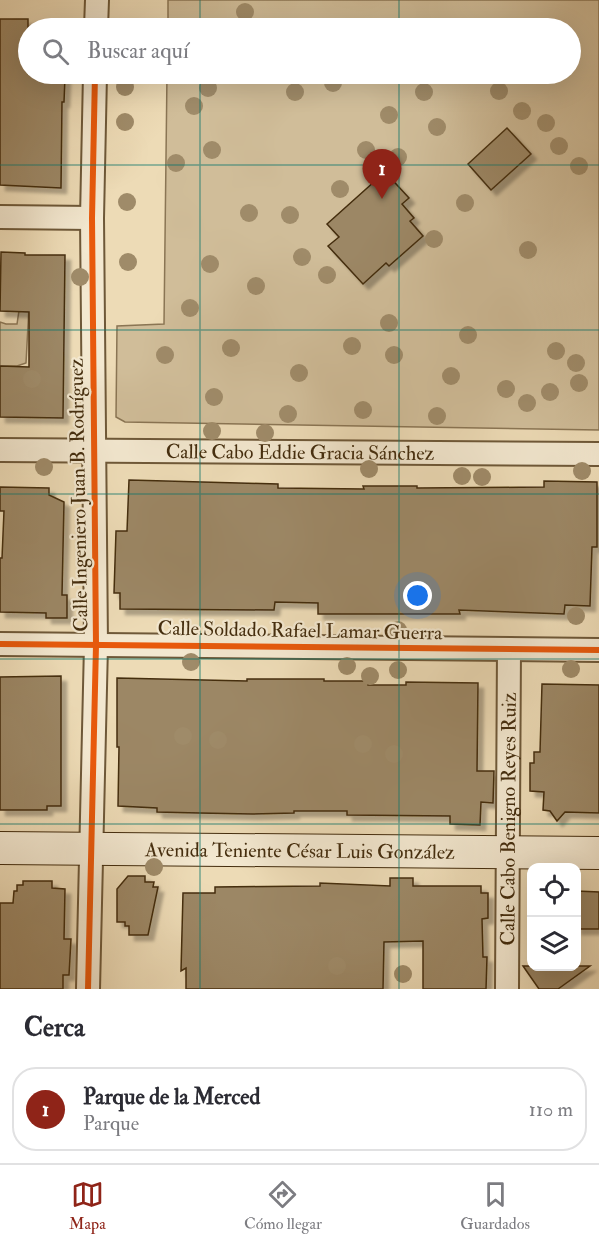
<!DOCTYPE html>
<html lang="es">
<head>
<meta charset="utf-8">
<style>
  body { margin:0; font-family:"IM FELL Double Pica",serif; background:#f2f2f3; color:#2b2b33 }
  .controls { position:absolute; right:18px; bottom:18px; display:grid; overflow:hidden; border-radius:12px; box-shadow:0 6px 24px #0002 }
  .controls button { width:54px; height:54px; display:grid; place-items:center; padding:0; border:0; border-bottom:2px solid #e1e1e2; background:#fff; color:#2b2b33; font:30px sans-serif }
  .you { position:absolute; left:418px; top:596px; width:21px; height:21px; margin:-15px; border:4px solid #fff; border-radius:50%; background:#1a73e8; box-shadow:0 0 0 9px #1a73e833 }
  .badge { display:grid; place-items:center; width:39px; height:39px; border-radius:50%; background:#8f2418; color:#fff; font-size:20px; font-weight:700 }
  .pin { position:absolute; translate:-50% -50px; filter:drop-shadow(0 2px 3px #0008) }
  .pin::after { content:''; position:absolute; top:32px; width:21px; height:18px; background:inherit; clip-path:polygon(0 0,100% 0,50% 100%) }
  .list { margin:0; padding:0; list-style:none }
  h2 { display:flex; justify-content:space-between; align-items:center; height:78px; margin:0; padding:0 24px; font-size:26px }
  h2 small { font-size:20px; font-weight:400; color:#7c7c81 }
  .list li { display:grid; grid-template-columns:39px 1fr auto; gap:18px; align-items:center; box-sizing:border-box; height:84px; margin:0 12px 12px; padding:0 12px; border:2px solid #e1e1e2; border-radius:24px }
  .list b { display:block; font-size:22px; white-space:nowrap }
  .list p { margin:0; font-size:20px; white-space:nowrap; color:#7c7c81 }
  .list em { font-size:20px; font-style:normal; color:#7c7c81 }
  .icon { flex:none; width:33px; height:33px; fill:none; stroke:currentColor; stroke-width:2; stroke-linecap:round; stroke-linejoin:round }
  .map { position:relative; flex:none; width:599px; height:989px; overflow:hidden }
  .search { position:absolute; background:#fff; box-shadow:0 6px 24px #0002; left:18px; right:18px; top:18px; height:66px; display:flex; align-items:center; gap:15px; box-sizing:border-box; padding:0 21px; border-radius:33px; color:#7c7c81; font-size:22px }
  .sheet { height:174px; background:#fff }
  nav { display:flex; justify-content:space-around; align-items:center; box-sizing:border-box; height:84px; border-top:2px solid #e1e1e2; background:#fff; font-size:16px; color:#7c7c81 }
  nav a { display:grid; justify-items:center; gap:3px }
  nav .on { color:#8f2418 }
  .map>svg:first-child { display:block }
</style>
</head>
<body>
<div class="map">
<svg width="599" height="989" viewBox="0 0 599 989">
  <defs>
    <filter id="shadow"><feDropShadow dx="5.5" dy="5.5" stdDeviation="1.5" flood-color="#0004"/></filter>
  </defs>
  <rect width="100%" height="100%" fill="#eddbb6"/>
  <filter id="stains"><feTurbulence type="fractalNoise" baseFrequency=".00333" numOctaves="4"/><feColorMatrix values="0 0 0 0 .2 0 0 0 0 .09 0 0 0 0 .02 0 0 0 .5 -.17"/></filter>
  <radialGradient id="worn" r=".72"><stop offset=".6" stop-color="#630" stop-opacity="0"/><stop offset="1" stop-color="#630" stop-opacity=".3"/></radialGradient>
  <g fill="#d0bd99" stroke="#8a7554" stroke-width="1.5">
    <polygon points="168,0 599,0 599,430 125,422 116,417 117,326 164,324 167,74 570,74 570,28 168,28"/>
    <polygon points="20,304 29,306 26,363 17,366 0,366 0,322 6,324 17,324"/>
  </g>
  <g fill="#9c8765" stroke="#442d0e" stroke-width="1.5" filter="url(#shadow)">
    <polygon points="0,19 28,19 28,74 62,74 62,77 65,77 64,102 62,102 61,188 0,185"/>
    <polygon points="507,128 531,154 491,190 468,164"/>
    <polygon points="385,172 409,198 402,204 414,218 410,221 423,236 389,266 386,263 363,284 328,246 339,237 327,224"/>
    <polygon points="1,252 25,253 25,255 65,255 63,418 0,417 0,366 29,367 29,312 0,311"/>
    <polygon points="129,480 278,484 278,488 364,489 363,486 417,486 417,488 544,487 544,481 597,482 597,547 592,547 590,606 565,605 564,614 459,610 460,614 318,614 318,603 275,602 274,610 120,609 120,593 114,593 116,531 127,531"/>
    <polygon points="0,487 49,488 49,495 64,502 62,595 67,595 67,618 46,618 46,613 0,612 0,558 2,558 4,511 0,511"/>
    <polygon points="61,676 61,806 47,806 47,810 0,810 0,677"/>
    <polygon points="117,678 247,681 247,679 324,679 324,681 368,681 368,685 406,685 406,682 478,683 477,771 494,771 493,803 481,802 480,825 450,824 450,816 347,815 347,811 294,811 294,813 252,814 199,813 157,812 157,808 118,806 119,747 117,747"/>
    <polygon points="542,684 599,685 599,813 565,812 557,821 550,811 543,810 544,792 530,791 530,763 534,763 534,752 540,752"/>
    <polygon points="128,876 145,876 145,882 154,882 153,887 158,887 148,935 129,935 129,926 125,926 125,922 117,922 117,889"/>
    <polygon points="390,878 413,878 413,886 481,886 481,893 488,893 488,918 482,919 483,957 487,957 486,989 423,989 423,941 384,942 383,989 186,989 186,968 181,971 183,893 215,893 215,887 320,886 320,883 390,886"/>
    <polygon points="23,881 52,881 52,888 65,889 64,939 71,939 69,975 63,975 63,989 0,989 0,903 13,903 14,891 17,891 17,885 23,885"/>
    <polygon points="576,891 599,892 599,929 576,929"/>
    <polygon points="523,966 590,966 558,989 539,989"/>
  </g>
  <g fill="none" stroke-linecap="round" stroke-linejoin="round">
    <g stroke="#6e5838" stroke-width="26">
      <g id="street">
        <polyline points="96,28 97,0"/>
        <polyline points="0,217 92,218"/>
        <path id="s1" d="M0,450L599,454"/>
        <polyline points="0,644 599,650"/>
        <polyline points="88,989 96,645 92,218 95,74"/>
        <path id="s2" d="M507,989L509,649"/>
      </g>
    </g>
    <g stroke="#442d0e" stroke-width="34">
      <g id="secondary">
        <path id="s3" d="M0,848L599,853"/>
      </g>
    </g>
    <use href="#street" stroke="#f3e8d0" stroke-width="22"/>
    <use href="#secondary" stroke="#f3e8d0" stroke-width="32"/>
    <g stroke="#f3e8d0" stroke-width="10">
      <g id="cycleway">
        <polyline points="0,644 599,650"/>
        <polyline points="88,989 96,645 92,218 95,74"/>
      </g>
    </g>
    <use href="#cycleway" stroke="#e8590c" stroke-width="6"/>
  </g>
  <g fill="#9f8b69">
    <circle cx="245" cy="12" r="9"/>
    <circle cx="333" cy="83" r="9"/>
    <circle cx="125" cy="87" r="9"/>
    <circle cx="208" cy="88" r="9"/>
    <circle cx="499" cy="91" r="9"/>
    <circle cx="295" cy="92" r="9"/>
    <circle cx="424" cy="92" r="9"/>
    <circle cx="194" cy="106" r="9"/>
    <circle cx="522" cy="111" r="9"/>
    <circle cx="389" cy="115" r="9"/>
    <circle cx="125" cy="122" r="9"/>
    <circle cx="546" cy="123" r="9"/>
    <circle cx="437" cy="127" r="9"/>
    <circle cx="559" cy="146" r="9"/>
    <circle cx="212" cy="150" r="9"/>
    <circle cx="366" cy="150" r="9"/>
    <circle cx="398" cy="157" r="9"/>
    <circle cx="176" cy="163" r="9"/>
    <circle cx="579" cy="166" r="9"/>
    <circle cx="340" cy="189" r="9"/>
    <circle cx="127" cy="202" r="9"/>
    <circle cx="465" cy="203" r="9"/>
    <circle cx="249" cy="213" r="9"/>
    <circle cx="290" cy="215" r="9"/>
    <circle cx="434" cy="239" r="9"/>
    <circle cx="528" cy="250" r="9"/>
    <circle cx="302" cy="257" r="9"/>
    <circle cx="128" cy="262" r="9"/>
    <circle cx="210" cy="264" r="9"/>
    <circle cx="327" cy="275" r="9"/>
    <circle cx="80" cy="277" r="9"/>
    <circle cx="256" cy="286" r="9"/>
    <circle cx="190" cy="308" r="9"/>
    <circle cx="389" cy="323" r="9"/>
    <circle cx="468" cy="335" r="9"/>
    <circle cx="352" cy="346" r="9"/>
    <circle cx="231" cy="348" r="9"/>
    <circle cx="556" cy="351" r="9"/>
    <circle cx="165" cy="355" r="9"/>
    <circle cx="394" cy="355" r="9"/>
    <circle cx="576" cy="363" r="9"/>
    <circle cx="299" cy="373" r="9"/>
    <circle cx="451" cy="376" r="9"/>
    <circle cx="32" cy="379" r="9"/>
    <circle cx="579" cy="383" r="9"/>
    <circle cx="506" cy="389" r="9"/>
    <circle cx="550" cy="392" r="9"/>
    <circle cx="214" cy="397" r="9"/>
    <circle cx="527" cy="403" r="9"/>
    <circle cx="363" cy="410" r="9"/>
    <circle cx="288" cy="414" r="9"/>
    <circle cx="437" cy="416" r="9"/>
    <circle cx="212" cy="431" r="9"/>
    <circle cx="265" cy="433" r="9"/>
    <circle cx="44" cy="467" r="9"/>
    <circle cx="369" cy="469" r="9"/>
    <circle cx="582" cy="471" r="9"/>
    <circle cx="462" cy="476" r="9"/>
    <circle cx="482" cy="477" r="9"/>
    <circle cx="576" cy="616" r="9"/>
    <circle cx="398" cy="630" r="9"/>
    <circle cx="191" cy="662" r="9"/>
    <circle cx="347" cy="666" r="9"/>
    <circle cx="571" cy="669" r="9"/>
    <circle cx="398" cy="670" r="9"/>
    <circle cx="370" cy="676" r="9"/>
    <circle cx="183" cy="736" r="9"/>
    <circle cx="218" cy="740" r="9"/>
    <circle cx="363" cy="744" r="9"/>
    <circle cx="394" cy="754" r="9"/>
    <circle cx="154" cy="867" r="9"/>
    <circle cx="337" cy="966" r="9"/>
    <circle cx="403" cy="974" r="9"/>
  </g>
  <path fill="none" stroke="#0f766e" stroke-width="1.5" stroke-opacity="0.55" d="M200,0V28M399,0V28M200,74V989M399,74V989M0,165H599M0,330H599M0,494H599M0,659H599M0,824H599"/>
  <g text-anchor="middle" stroke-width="4.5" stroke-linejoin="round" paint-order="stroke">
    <g font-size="20" fill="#442d0e" stroke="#f3e8d0">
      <text dy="7" stroke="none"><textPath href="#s1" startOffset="300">Calle Cabo Eddie Gracia Sánchez</textPath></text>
      <text transform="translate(78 495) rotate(-91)" y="7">Calle Ingeniero Juan B. Rodríguez</text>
      <text transform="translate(300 630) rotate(1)" y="7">Calle Soldado Rafael Lamar Guerra</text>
      <text dy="7" stroke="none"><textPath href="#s2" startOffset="170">Calle Cabo Benigno Reyes Ruiz</textPath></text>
      <text dy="7" stroke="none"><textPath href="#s3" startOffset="300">Avenida Teniente César Luis González</textPath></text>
    </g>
  </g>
  <rect width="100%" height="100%" filter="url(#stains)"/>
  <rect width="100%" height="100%" fill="url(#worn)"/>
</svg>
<div class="controls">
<button><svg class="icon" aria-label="locate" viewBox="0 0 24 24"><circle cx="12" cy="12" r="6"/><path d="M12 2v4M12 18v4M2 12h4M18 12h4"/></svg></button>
<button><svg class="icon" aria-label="layers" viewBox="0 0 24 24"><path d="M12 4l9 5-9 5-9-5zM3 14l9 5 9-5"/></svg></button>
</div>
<div class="you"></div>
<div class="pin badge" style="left:382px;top:199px">1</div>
<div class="search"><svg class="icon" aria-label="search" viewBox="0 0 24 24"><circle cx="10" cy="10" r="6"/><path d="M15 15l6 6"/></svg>Buscar aquí</div>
</div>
<section class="sheet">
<h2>Cerca<small></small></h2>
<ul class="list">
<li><span class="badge">1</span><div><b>Parque de la Merced</b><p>Parque</p></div><em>110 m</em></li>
</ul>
</section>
<nav>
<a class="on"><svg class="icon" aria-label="map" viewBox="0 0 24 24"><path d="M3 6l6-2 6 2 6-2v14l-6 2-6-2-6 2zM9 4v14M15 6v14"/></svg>Mapa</a>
<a><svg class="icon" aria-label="directions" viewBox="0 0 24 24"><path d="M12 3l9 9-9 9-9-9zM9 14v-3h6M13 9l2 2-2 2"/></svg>Cómo llegar</a>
<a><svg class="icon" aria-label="saved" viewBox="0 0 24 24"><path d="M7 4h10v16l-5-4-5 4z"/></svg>Guardados</a>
</nav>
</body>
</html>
